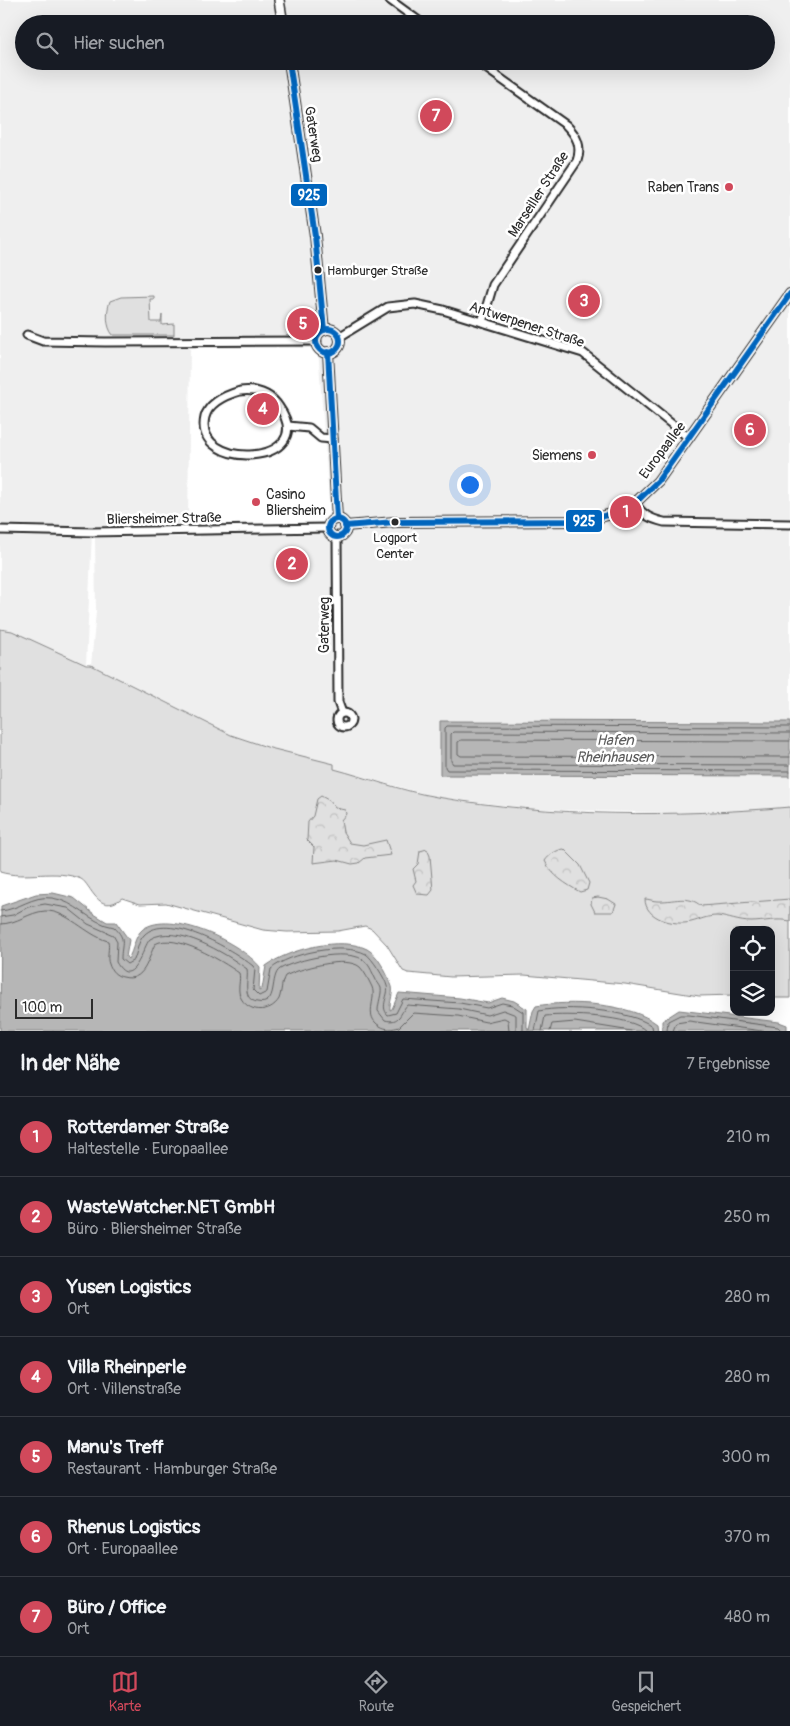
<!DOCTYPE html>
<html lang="de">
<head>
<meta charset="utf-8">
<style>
  body { margin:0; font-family:Pangolin,sans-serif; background:#242831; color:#f1f3f6 }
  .controls { position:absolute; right:15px; bottom:15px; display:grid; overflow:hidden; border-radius:10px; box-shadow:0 5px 20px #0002 }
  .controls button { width:45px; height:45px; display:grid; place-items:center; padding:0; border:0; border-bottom:1px solid #363941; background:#171b24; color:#f1f3f6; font:25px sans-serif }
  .scale { position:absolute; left:15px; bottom:12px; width:78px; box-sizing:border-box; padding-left:5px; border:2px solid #2b2b2b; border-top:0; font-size:14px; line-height:18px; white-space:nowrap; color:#2b2b2b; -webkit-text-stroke:4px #fff; paint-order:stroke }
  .you { position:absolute; left:469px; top:484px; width:18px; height:18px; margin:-12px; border:4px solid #fff; border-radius:50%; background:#1a73e8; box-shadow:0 0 0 8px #1a73e833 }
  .badge { display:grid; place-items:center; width:32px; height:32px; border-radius:50%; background:#d1495b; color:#fff; font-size:16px; font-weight:700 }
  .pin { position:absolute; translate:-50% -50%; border:2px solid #fff; box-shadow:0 1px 5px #0006 }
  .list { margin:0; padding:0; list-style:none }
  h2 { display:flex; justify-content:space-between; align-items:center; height:65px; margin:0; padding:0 20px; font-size:21px }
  h2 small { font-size:16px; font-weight:400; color:#9ea1a6 }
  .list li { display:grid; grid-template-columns:32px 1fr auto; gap:15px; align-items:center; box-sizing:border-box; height:80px; padding:0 20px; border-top:1px solid #363941 }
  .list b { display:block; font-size:19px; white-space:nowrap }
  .list p { margin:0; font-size:16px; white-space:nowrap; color:#9ea1a6 }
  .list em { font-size:16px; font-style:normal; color:#9ea1a6 }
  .icon { flex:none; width:28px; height:28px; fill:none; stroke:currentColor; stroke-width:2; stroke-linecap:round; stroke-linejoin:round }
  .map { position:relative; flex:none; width:790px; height:1031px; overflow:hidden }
  .search { position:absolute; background:#171b24; box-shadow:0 5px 20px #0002; left:15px; right:15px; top:15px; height:55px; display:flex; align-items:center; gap:12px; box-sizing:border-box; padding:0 18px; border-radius:28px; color:#9ea1a6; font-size:19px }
  .sheet { height:625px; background:#171b24 }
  nav { display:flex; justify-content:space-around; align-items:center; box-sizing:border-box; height:70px; border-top:1px solid #363941; background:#171b24; font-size:14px; color:#9ea1a6 }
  nav a { display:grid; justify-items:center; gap:2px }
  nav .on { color:#d1495b }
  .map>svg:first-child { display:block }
</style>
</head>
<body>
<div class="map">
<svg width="790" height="1031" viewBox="0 0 790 1031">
  <defs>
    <pattern id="forest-crowns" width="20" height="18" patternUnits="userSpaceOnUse" patternTransform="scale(1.25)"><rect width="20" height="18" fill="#e0e0e0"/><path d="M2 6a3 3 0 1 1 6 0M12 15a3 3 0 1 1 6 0" fill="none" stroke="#c0c0c0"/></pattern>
  </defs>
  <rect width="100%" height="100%" fill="#fff"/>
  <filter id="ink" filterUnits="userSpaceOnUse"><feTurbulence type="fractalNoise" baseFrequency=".02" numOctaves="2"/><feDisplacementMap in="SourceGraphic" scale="10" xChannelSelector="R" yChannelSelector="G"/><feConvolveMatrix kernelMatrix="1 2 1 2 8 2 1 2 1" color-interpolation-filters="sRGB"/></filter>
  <g filter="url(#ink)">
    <path fill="#efefef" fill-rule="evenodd" d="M0,0H790V723L440,775L790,776V807L719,813H669L533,809L436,797L334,769L231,735L91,665L96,612L95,538L200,537V527L325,522L330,517L318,348H190L188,527L92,532L86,665L12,631L0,629ZM24,24H766V61H24Z"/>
    <g fill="#e0e0e0" stroke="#868686">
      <path d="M154,296V299H150L151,322H161L162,315V325L174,324V335H113C106,327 106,312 110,301L121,297Z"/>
      <path d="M0,629L12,631L86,665H91L231,735L270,748L334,764V769C368,778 402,791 437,797C553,817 673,817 790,807V998H771V930H734V995L699,996L625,984L524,975L451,977L408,973L403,971L387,945L372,929L365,926L338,931L287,932L263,930L166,903L140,904L122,898C98,917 91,884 81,879C56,868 25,880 0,872Z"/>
    </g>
    <g fill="url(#forest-crowns)" stroke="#868686">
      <polygon points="321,796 330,801 335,808 345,810 346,814 341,820 343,832 350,843 363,845 386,840 391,855 365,858 359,863 352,864 337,860 313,863 314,847 307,840 308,822 313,816 317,799"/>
      <polygon points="427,849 430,856 433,890 429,895 417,894 413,885 416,881 413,869 418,864 420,851"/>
      <path d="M564,849L580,865L589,883L587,890L580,892C566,884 552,876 545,861C549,855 556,850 564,849Z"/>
      <polygon points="598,897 608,899 616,904 613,912 595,912 591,904 592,898"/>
      <path d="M645,899C649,899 653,901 657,901C673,902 688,894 701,906L790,899V921C777,918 764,922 751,922C739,922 728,917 717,916C706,916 700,920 691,922C674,926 645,919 645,899Z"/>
    </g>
    <g fill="#b6b6b6" stroke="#7e7e7e">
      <polygon points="440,721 790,722 790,776 440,775"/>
      <path d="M53,893L74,898L94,914L107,922H116L129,940L126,957L128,959C134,950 134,936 143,929C171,909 241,943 260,967L259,991L262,989L266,966C289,949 341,936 367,949C378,955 386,972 391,984C395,991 389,1002 390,1010L392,1009L399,993L460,998L488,1003L502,998L514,1001L527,1009V1027L529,1030L533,1011L536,1006C570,1000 630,1003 657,1024L658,1031H0L1,906L36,894Z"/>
      <polygon points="679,1010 779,1022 787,1025 787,1031 662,1031 662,1021"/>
    </g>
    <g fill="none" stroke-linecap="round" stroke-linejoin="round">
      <g stroke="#636363" stroke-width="1">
        <polyline points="790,727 447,726 445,728 445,767 447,770 790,771"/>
        <polyline points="790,733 453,732 451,734 451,761 453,764 790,765"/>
        <polyline points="790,741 461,740 458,742 458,754 461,756 790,757"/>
        <path d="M0,911C19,910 32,895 52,898C76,901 89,923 114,927C127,940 121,943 121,959L127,964L134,960C137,953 138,941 144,935C167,911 232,949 253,966L255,969L253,990L259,996L267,992L271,969C289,953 344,942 366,954C372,958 385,978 387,986C390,995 379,1006 388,1015L396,1013L403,999L460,1003L487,1008L502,1003L512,1005L523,1012V1031"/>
        <path d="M0,917L13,915L28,907L45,904L68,908L88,924L113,935L117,942L116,962C133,992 143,946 150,939C176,923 225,953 247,969C249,980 241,999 257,1002C279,1007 269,976 280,969C298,959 344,949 362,959C369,963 372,972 375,978C376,981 380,985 381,988C382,994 378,1003 378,1011L385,1020C400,1024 400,1013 407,1005L459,1009L487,1015L503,1010L516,1015V1031"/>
        <path d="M0,924C17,924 29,912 45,911C67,910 86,935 108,941C110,948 106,957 109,964C111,971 116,976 123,977C145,983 148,958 155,944C175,932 222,961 239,973C241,980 237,988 240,996C247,1013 270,1014 279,999C282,991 281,983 285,976C299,969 346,955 360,967C365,972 369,981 372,987C377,1000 363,1016 380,1026C386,1030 393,1029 399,1027L413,1013L458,1016L486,1022L504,1018L508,1020L509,1031"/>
        <path d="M535,1031L539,1011C565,1005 630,1010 652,1026L653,1031"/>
        <path d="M542,1031L545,1016C567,1014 631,1015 646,1031"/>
        <polyline points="550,1031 552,1024 575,1022 631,1031"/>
        <polyline points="667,1031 668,1021 680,1015 689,1015 778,1027 782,1031"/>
        <polyline points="673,1031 676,1023 689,1021 762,1031"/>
      </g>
      <g stroke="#2b2b2b" stroke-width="11">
        <g id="minor">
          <polyline points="390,0 423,24"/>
          <path d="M476,61L566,125C577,136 582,146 577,161L493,285L482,322"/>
          <polyline points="27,335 43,341 105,342 317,341"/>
          <polyline points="339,337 388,307 415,304 443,310 583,353 689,438"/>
          <path d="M240,391C257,389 270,393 279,407C321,466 192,472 205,417C209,402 226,395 240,391Z"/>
          <polyline points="288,426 309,428 321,438 333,439"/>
          <path d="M635,503C642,515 651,519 664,522L790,524"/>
          <polyline points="0,530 92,532 328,528"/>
          <polyline points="337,536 338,702 342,713"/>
          <circle cx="344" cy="720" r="7"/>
        </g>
      </g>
      <g stroke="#2b2b2b" stroke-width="12">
        <g id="major">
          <polyline points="279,0 283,24"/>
          <polyline points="289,61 315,236 324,330"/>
          <circle cx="328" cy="341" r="12"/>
          <polyline points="328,352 337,519"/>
          <circle cx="337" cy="528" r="9"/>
          <polyline points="345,526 395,522 586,521 611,514 635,503 658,481 790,294"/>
        </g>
      </g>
      <use href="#minor" stroke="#fff" stroke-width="7"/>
      <use href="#major" stroke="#fff" stroke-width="9"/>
      <g stroke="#fff" stroke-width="10">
        <g id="bus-1">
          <polyline points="289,61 315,236 324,330"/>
          <circle cx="328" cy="341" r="12"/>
          <polyline points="328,352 337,519"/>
          <circle cx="337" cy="528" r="9"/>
          <polyline points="345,526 395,522 586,521 611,514 635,503 658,481 790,294"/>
        </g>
      </g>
      <use href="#bus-1" stroke="#0065bd" stroke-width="6"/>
    </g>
  </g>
  <g fill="#d1495b" stroke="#fff" stroke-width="2">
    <circle cx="729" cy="187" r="5"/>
    <circle cx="592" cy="455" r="5"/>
    <circle cx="256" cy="502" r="5"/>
  </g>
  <g fill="#2b2b2b" stroke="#fff" stroke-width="2">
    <circle cx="318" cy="270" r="4.5"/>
    <circle cx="395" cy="522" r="4.5"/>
  </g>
  <g text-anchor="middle" stroke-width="5" stroke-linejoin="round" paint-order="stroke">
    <g font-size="13" fill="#2b2b2b" stroke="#fff" text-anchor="start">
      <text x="327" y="275">Hamburger Straße</text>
      <text x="395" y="542" text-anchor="middle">Logport<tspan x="395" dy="16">Center</tspan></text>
    </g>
    <g font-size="14" fill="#2b2b2b" stroke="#fff">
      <text transform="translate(314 134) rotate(81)" y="5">Gaterweg</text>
      <text transform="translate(538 194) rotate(-57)" y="5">Marseiller Straße</text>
      <text transform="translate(527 324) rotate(18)" y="5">Antwerpener Straße</text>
      <text transform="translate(662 450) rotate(-53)" y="5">Europaallee</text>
      <text transform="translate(164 518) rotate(-1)" y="5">Bliersheimer Straße</text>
      <text transform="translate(324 625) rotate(-90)" y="5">Gaterweg</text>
    </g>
    <g font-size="14" fill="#2b2b2b" stroke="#fff" text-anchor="end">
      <text x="719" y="192">Raben Trans</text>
      <text x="582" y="460">Siemens</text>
      <text x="266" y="499" text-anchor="start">Casino<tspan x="266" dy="16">Bliersheim</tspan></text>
    </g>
    <g font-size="15" font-style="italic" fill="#5c5c5c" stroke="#fff">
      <text x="615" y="745">Hafen<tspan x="615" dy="17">Rheinhausen</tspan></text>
    </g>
  </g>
  <g stroke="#fff" stroke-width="2">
    <rect x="290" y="183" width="38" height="24" rx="5" fill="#0065bd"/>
    <rect x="565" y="509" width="38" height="24" rx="5" fill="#0065bd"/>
  </g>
  <g font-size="14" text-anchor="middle" font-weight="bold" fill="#fff">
    <text x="309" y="200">925</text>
    <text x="584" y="526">925</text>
  </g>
</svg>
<div class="controls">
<button><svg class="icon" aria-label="locate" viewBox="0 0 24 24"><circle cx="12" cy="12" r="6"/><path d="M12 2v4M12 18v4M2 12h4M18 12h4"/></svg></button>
<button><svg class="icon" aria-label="layers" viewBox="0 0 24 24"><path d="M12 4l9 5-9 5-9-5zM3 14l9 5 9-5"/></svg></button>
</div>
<div class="scale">100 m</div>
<div class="you"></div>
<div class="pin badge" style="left:626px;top:512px">1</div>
<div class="pin badge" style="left:292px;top:564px">2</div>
<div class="pin badge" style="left:584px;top:301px">3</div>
<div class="pin badge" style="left:263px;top:409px">4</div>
<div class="pin badge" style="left:303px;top:324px">5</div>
<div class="pin badge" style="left:750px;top:430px">6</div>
<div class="pin badge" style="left:436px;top:116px">7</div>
<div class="search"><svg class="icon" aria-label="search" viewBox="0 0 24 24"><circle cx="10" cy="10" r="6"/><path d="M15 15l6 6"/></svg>Hier suchen</div>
</div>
<section class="sheet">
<h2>In der Nähe<small>7 Ergebnisse</small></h2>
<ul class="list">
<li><span class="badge">1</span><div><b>Rotterdamer Straße</b><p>Haltestelle · Europaallee</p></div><em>210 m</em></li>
<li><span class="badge">2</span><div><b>WasteWatcher.NET GmbH</b><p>Büro · Bliersheimer Straße</p></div><em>250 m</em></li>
<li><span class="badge">3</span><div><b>Yusen Logistics</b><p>Ort</p></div><em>280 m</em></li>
<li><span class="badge">4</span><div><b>Villa Rheinperle</b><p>Ort · Villenstraße</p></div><em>280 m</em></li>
<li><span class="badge">5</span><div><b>Manu's Treff</b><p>Restaurant · Hamburger Straße</p></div><em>300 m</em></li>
<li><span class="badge">6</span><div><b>Rhenus Logistics</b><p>Ort · Europaallee</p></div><em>370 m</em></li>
<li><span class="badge">7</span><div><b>Büro / Office</b><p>Ort</p></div><em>480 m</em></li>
</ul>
</section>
<nav>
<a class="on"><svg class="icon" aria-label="map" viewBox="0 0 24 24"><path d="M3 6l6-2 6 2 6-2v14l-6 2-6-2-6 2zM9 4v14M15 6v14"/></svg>Karte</a>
<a><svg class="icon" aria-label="directions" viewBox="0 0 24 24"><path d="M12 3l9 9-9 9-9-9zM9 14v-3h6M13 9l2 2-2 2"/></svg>Route</a>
<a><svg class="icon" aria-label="saved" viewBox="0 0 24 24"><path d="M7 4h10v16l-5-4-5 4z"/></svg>Gespeichert</a>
</nav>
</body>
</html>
